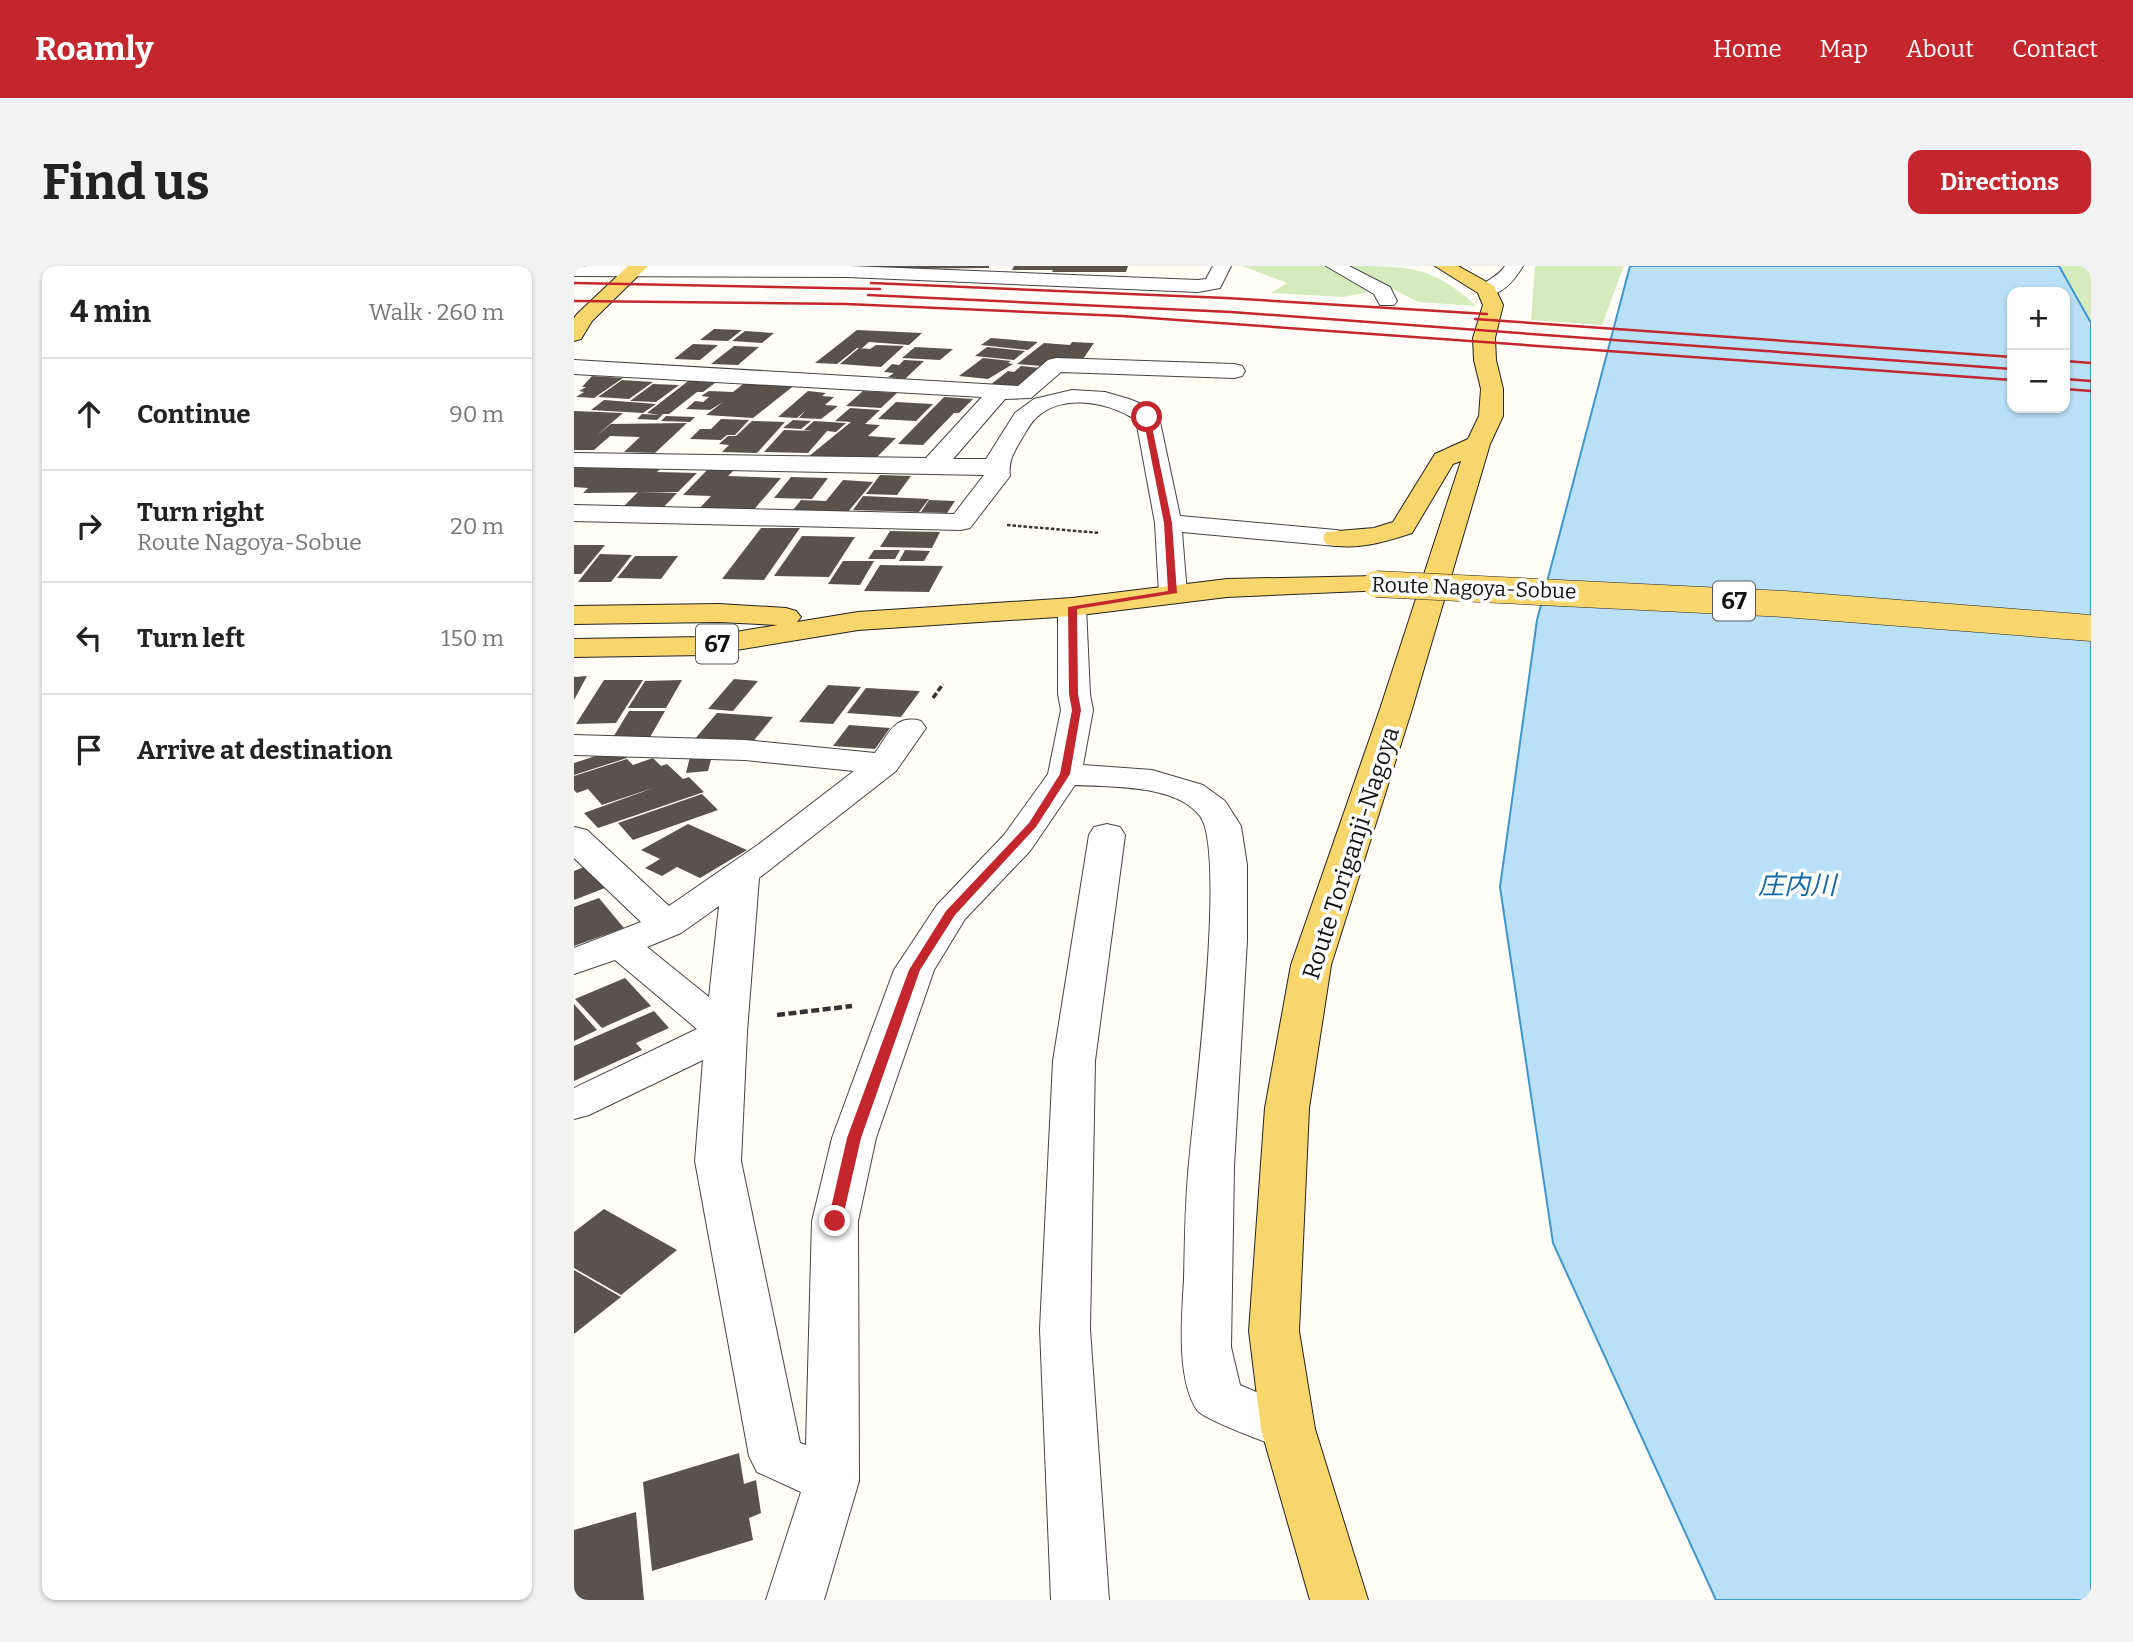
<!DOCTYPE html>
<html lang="en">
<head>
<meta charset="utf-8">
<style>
  body { margin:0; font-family:Bitter,"Noto Sans JP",serif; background:#f2f2f2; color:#222 }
  .controls { position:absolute; right:21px; top:21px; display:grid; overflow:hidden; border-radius:14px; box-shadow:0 2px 5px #0004 }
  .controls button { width:63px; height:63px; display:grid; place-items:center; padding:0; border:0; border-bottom:2px solid #e0e0e0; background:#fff; color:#222; font:35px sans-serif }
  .stop { position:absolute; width:21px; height:21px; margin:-16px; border:5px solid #c4262e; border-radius:50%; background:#fff }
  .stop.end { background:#c4262e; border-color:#fff; box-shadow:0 2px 7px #0008 }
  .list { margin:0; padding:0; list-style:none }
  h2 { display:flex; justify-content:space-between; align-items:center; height:91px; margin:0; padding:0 28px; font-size:30px }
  h2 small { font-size:23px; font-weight:400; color:#767676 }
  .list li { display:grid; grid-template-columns:46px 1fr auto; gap:21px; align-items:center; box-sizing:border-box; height:112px; padding:0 28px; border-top:2px solid #e0e0e0 }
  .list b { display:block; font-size:26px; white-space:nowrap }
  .list p { margin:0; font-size:23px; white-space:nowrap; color:#767676 }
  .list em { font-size:23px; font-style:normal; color:#767676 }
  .icon { flex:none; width:38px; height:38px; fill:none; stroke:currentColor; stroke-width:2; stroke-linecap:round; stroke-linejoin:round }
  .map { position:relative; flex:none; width:1517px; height:1334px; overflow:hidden; border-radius:14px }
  header { display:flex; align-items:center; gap:42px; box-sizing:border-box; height:98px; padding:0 35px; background:#c4262e; color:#fff }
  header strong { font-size:33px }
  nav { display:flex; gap:38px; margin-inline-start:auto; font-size:24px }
  .intro { display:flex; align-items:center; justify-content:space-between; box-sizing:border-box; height:168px; padding:0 42px }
  h1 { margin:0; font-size:49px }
  .button { padding:18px 32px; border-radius:14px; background:#c4262e; color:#fff; font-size:24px; font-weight:700 }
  main { display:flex; gap:42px; padding:0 42px }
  aside { flex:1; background:#fff; border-radius:14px; box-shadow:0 2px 5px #0004 }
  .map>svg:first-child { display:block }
</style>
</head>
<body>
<header>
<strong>Roamly</strong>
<nav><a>Home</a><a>Map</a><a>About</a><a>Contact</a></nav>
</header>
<div class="intro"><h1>Find us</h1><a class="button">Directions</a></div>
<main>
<aside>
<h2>4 min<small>Walk · 260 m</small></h2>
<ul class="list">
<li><svg class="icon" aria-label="ahead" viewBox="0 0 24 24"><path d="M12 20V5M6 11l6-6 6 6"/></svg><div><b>Continue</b></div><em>90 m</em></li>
<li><svg class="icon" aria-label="right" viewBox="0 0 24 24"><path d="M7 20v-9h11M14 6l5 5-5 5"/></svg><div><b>Turn right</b><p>Route Nagoya-Sobue</p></div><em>20 m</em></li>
<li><svg class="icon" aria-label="left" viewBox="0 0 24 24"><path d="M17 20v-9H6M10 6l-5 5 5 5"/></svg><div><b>Turn left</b></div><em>150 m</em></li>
<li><svg class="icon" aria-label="arrive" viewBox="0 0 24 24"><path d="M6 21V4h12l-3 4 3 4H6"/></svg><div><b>Arrive at destination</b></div></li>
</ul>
</aside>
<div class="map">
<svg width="1517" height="1334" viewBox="0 0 1517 1334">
  <rect width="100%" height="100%" fill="#fffdf5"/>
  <g fill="#d5ebbd">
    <polygon points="668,0 753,0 800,25 769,31 697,27 713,17"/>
    <path d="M774,0C835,0 859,0 902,40L844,36Z"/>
    <polygon points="961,0 1050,0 1028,59 957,54"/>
    <polygon points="1485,0 1517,0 1517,57"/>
  </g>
  <path fill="#b9e0f7" stroke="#3f96cf" stroke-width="2" fill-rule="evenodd" d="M1056,0H1485L1517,57V1334H1142L979,977L926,621L963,354ZM1438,26H1491V142H1438Z"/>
  <g fill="#5a524d">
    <polygon points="303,0 415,0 415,2 301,3"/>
    <polygon points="440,0 554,0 552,6 478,6 479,4 438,4"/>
    <polygon points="140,63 168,64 154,75 126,74"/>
    <polygon points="283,64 348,67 335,79 295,76 288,82 283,82 263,98 241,97"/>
    <polygon points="171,65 200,67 188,77 158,75"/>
    <polygon points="417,72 464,76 454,84 407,79"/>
    <polygon points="498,76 520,77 507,96 477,92 467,100 443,98 470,77 496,79"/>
    <polygon points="119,78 144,79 126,94 100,93"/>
    <polygon points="302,79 330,80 307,101 266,98 285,82 296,83"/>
    <polygon points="160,80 185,81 164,99 137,98"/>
    <polygon points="341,81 379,83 366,94 328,92"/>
    <polygon points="413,81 451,85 440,94 401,90"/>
    <polygon points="409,92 437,95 434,97 439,98 414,113 385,110"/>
    <polygon points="330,94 350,95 331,113 314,111 320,107 310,106 318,98 325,99"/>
    <polygon points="447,100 467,102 445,122 416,119 434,105 440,106"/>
    <polygon points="18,110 49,112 20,132 2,131 10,126 5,125 12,121 8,121"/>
    <polygon points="118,112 145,114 129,126 123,126 95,148 89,148 83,154 63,153 68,148 86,149 73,147"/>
    <polygon points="48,114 79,116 55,133 24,131"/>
    <polygon points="173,115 222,118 179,152 132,149 149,136 136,144 112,143 121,135 129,136 135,131 127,130 135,125 159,126"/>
    <polygon points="79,118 105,119 82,136 56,135"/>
    <polygon points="234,125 252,127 248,130 260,131 251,139 264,140 247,153 225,152 231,145 223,152 204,151"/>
    <polygon points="289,125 323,127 307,142 272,140"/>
    <polygon points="370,131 399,133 385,147 380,147 349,179 324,178"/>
    <polygon points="30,134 82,138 69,147 17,144"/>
    <polygon points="322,136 359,138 342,155 304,153"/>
    <polygon points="276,142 306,144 291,158 306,159 294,170 322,172 299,195 234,191 277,156 261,155"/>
    <polygon points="0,145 49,147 22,170 37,158 113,157 81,187 50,186 66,171 36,170 20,184 0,184"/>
    <polygon points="92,150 121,151 116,156 87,155"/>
    <polygon points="147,153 175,154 161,169 153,169 147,174 116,173 126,163 137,163"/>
    <polygon points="219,154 237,155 227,163 209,162"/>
    <polygon points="178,155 211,156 183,187 148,186 155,179 145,178 154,170 162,170"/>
    <polygon points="240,155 272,157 262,166 253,165 234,187 190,186 210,164 239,165 230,164"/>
    <polygon points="0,199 87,202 83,206 123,207 104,226 9,227 14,222 0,221"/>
    <polygon points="134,203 160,204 154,210 207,212 177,247 123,245 137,230 109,229"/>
    <polygon points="306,209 337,210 323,229 292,228"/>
    <polygon points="217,211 254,212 238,233 200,232"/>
    <polygon points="269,214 299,216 273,247 216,248 227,234 252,235"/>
    <polygon points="64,226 103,227 85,246 45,245"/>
    <polygon points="289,230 355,233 345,246 279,244"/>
    <polygon points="355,234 381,235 373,247 347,246"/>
    <polygon points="187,262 226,262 190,314 148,313"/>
    <polygon points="316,265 366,266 358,282 306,281"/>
    <polygon points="228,270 281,271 255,311 200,310"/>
    <polygon points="0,279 31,279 7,308 0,308"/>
    <polygon points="300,284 326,284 321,293 294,293"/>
    <polygon points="331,284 356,285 350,295 325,295"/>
    <polygon points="26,288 58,289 37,316 4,316"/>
    <polygon points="61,290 104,290 87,313 43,312"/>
    <polygon points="269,295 300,295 286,319 254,318"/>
    <polygon points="306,299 369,300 355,326 290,325"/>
    <polygon points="13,410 0,434 0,411"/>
    <polygon points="160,413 184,415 159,445 134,443"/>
    <polygon points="30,414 69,414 42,457 2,458"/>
    <polygon points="108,414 92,442 54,442 71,415"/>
    <polygon points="254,419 287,421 259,458 225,456"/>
    <polygon points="292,422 346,425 327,451 273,447"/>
    <polygon points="55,445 91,445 75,473 38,473"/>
    <polygon points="143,447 199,451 177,478 120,474"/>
    <polygon points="275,459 316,462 301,483 259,480"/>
    <polygon points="31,487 34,491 48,487 53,492 0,509 0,497"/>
    <polygon points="138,490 134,505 112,507 116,491"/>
    <polygon points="79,492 87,500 93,498 109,513 115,511 130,526 24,562 10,547 82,521 28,539 14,523 3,527 0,524 0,510 53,493 59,499"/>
    <polygon points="128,528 144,544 59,574 44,557"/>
    <polygon points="114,558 173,584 126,612 103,601 88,610 71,602 86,593 67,584"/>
    <polygon points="10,601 31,622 0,634 0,605"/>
    <polygon points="25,632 50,662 0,680 0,641"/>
    <polygon points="51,712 77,740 28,762 1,733"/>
    <polygon points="0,738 23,764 0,775"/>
    <polygon points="80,745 95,762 62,777 68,784 0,815 0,780"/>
    <polygon points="30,943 103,984 47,1029 0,1002 0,966"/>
    <polygon points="0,1004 47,1031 0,1068"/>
    <polygon points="165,1187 170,1218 182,1214 187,1247 175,1252 179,1274 78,1305 69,1216"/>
    <polygon points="62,1246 70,1334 0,1334 0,1264"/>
  </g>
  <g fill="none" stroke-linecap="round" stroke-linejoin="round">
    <g stroke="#444" stroke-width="2">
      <g id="minor">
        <polygon points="0,0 276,0 624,14 632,13 639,0 657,0 646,22 624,26 273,11 0,10"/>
        <polygon points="752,0 775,0 816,21 823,35 820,39 806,39 800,28"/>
        <path d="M931,0H949C940,15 926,33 906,28L903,24C911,14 923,12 931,0Z"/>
        <path d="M482,92L660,98L668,100L671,105L668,110L660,112L487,106L457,132L431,133L379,193H412L441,147L460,133L498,124L531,126L555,133L570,139L585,151L606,250L762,264L772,266L775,272L772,278L762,280L608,266L613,327L609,333L599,336L589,333L585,327L581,257L562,154C535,136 489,127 463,151C456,157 452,166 447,174C440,186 434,195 436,210L396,262L387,264L0,255V239L380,248L410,209L0,201V187L352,192L408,131L0,108V94L444,120L474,94Z"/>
        <path d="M498,332L508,335L512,341L516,428L519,444L509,499L578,504L629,519L651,535L667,560L673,599V674L660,901L657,1081L666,1119L733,1148L741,1163L733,1178L714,1184C699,1179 630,1154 623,1144C602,1112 608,1050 610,1013C611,975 611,936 615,897C620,839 653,586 626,550C602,518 536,521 501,519L456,585L391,653L360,704L302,872L284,955L285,1215L250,1334H192L227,1226L183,1206L175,1190L121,895L129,794L15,849L0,853V822L123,763L41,694L0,708V682L67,656L0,592V561L13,564L95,640L185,578L280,505L171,494L0,489V469L171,474L301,487C315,468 320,448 347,455L352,462L322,505L185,612L173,766L167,895L226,1177L232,1179L238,955L258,872L320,704L363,639L430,569L474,508L487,444L484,428V341L488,335ZM145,640L135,731L73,681L107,667Z"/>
        <polygon points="533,558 546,561 551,569 521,795 516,1063 535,1334 477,1334 466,1063 479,795 515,569 520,561"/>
      </g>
    </g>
    <g stroke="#222" stroke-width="2">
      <g id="major">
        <polygon points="54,0 74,0 18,55 7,73 0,75 0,52 3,48"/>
        <path d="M861,0H884L920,20L929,39L921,72L922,94L929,123V150L916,178L838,443L757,699L735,842L725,1065L741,1163L794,1334H736L687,1163L675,1065L691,842L717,699L806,443L887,195L879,198L838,267C811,276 781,285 752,278L749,272L752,266L800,262L819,256L861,188L894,173L905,150L907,123L900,94L899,72L909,39L904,27Z"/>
        <polygon points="802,310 812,312 816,318 812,324 653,331 498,350 284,364 132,389 0,391 0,373 132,371 204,359 145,356 0,358 0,340 145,338 212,342 222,345 227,351 223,356 284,346 498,332 653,313"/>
      </g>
    </g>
    <polyline stroke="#333" stroke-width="2.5" stroke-dasharray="3.5 2" stroke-linecap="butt" points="433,259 526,267"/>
    <polyline stroke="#333" stroke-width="3.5" stroke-dasharray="6 2.5" stroke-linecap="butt" points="359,432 369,418"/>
    <polyline stroke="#333" stroke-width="4.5" stroke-dasharray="8 3.5" stroke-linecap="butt" points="203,749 278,740"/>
    <use href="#minor" fill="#fff" fill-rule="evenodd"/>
    <use href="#major" fill="#f9d66b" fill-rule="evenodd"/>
    <g stroke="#c4262e" stroke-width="2.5">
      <polyline points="0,17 306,23"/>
      <polyline points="297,17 652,32 913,48"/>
      <polyline points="294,29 657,46 1438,103"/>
      <polyline points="0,35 272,38 548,50 1438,114"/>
      <polyline points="901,53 1438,91"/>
      <polyline points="1491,95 1517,97"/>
      <polyline points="1491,113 1517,115"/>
      <polyline points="1491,123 1517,125"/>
    </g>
    <g stroke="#222" stroke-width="27" stroke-linecap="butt">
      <polyline id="major-bridge" points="802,318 1210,338 1517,362"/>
    </g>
    <use href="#major-bridge" stroke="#f9d66b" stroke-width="26"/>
  </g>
  <polygon fill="#c4262e" points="573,149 576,151 598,257 603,327 503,343 504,428 507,444 496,508 462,561 381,649 346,704 287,872 268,955 266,958 256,958 254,955 273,872 335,704 372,645 455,557 486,508 498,444 495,428 494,341 594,325 590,257 569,151"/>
  <g text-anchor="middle" stroke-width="7" stroke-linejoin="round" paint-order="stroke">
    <g font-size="21" fill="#111" stroke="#fff">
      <text transform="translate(900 322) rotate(2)" y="7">Route Nagoya-Sobue</text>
    </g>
    <g fill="#fff" stroke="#585858" stroke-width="2">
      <rect x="1139" y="315.5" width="42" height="39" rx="5"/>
      <rect x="122" y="358.5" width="42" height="39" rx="5"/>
    </g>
    <g font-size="23" font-weight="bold" fill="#111">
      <text x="1160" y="343">67</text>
      <text x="143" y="386">67</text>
    </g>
    <g font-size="24" fill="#111" stroke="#fff">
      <text transform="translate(777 587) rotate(-72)" y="8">Route Toriganji-Nagoya</text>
    </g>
    <g font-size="26" font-style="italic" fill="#1768a6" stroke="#fff">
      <text x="1223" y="628">庄内川</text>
    </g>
  </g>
</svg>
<div class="controls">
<button>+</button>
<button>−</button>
</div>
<div class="stop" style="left:573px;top:151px"></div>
<div class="stop end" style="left:261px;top:955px"></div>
</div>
</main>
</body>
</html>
